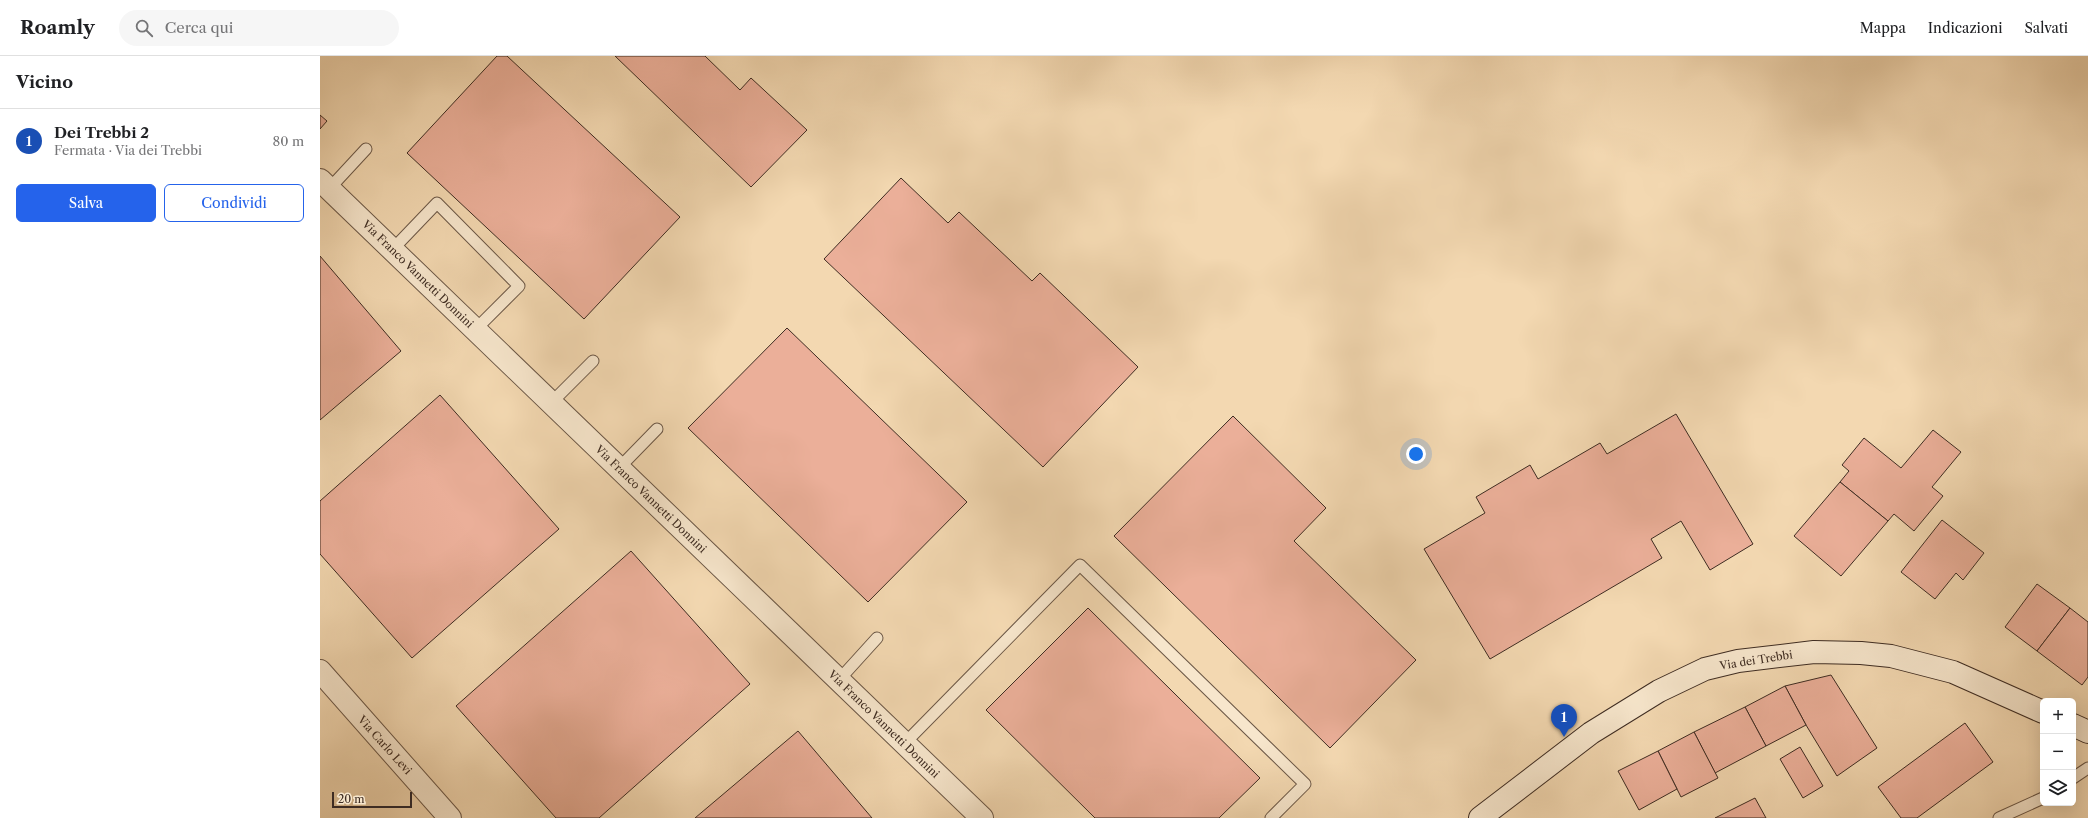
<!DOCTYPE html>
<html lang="it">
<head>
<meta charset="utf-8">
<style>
  body { margin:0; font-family:"Libre Caslon Text",serif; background:#f6f6f6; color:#202124 }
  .controls { position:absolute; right:12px; bottom:12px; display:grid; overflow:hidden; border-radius:6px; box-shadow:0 4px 16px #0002 }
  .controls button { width:36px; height:36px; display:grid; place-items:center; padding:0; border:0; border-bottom:1px solid #e0e0e0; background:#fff; color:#202124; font:20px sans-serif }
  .scale { position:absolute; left:12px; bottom:10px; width:80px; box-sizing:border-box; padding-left:4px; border:2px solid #3e2c22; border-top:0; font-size:11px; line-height:14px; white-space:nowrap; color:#3e2c22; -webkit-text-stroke:3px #f7e6cc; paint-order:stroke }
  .you { position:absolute; left:1096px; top:398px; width:14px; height:14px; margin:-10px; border:3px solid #fff; border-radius:50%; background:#1a73e8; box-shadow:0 0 0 6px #1a73e833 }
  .badge { display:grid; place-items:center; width:26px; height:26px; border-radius:50%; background:#2563eb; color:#fff; font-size:13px; font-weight:700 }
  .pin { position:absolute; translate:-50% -33px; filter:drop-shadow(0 1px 2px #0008) }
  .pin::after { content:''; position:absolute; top:21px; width:14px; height:12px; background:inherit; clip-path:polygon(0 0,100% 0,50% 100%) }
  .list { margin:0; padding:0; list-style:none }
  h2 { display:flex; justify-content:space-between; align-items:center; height:52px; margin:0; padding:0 16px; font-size:17px }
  h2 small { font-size:13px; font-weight:400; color:#757577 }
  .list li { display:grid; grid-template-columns:26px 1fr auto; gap:12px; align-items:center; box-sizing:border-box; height:64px; padding:0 16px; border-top:1px solid #e0e0e0 }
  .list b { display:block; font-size:15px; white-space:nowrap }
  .list p { margin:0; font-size:13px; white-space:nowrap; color:#757577 }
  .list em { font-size:13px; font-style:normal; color:#757577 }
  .actions { display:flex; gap:8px; padding:12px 16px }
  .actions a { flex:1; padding:9px 0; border:1px solid #2563eb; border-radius:6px; text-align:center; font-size:14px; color:#2563eb }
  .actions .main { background:#2563eb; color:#fff }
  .icon { flex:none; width:22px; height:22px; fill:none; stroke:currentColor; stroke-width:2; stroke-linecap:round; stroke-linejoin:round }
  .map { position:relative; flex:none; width:1768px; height:762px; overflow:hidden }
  header { display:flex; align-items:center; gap:24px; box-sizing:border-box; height:56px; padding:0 20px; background:#fff; border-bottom:1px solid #e0e0e0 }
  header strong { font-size:19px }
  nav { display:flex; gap:22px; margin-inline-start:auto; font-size:14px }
  .search { width:280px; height:36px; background:#f6f6f6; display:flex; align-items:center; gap:10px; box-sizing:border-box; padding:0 14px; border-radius:22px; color:#757577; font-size:15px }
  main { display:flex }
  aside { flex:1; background:#fff }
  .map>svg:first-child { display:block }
</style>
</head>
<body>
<header>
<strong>Roamly</strong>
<div class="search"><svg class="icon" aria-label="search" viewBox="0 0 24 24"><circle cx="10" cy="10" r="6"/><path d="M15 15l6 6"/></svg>Cerca qui</div>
<nav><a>Mappa</a><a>Indicazioni</a><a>Salvati</a></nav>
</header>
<main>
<aside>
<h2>Vicino<small></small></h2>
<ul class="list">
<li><span class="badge" style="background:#1a4fb4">1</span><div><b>Dei Trebbi 2</b><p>Fermata · Via dei Trebbi</p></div><em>80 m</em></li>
</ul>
<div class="actions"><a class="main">Salva</a><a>Condividi</a></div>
</aside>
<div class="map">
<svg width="1768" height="762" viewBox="0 0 1768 762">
  <rect width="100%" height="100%" fill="#f3d8b1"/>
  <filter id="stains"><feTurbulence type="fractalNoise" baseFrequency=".005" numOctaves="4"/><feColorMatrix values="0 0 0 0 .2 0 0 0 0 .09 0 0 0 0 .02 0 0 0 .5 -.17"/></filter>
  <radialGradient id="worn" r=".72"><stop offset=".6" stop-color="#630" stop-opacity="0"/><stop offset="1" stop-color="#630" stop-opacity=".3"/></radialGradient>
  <g fill="#ebaf99" stroke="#3e2c22">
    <polygon points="177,0 187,0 360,161 264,263 87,97"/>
    <polygon points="295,0 385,0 420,34 431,22 487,74 431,131"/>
    <polygon points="0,59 7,65 0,73"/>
    <polygon points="581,122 628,167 639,156 712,225 720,217 818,311 723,411 504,203"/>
    <polygon points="0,200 81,295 0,364"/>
    <polygon points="467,272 647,446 548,546 368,372"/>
    <polygon points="120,339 239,473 92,602 0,498 0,445"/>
    <polygon points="1356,358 1433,488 1390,514 1361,465 1331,483 1342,502 1170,603 1104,493 1165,457 1156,441 1210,409 1218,423 1280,387 1287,398"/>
    <polygon points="913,360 1006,452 974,485 1096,604 1010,692 794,480"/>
    <polygon points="1613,374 1641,396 1612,431 1623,440 1594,475 1574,458 1568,465 1520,426 1529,415 1522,409 1544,382 1581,412"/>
    <polygon points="1520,426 1568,465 1521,520 1474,480"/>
    <polygon points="1622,464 1664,497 1643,524 1636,517 1615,543 1581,516"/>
    <polygon points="311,495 430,628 279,762 236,762 136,650"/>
    <polygon points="1717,528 1750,552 1717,595 1685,571"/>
    <polygon points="768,552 940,722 899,762 775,762 666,654"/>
    <polygon points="1750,552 1768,566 1768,621 1762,629 1717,595"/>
    <polygon points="1511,619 1557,692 1517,720 1486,669 1465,630"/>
    <polygon points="1465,630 1486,669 1446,690 1425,651"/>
    <polygon points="1425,651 1446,690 1395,717 1374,676"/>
    <polygon points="1645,667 1673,706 1597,762 1581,762 1558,731"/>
    <polygon points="478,675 552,762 375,762"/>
    <polygon points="1374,676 1398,722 1361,741 1338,695"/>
    <polygon points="1480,691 1503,730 1483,742 1460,703"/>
    <polygon points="1338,695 1357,733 1319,754 1298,715"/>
    <polygon points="1435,742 1446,762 1395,762"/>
  </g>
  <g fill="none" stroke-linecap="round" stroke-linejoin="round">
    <g stroke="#6b5746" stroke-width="13">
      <g id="lane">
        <polyline points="9,133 46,93"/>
        <polyline points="72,194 117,147 199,230 155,274"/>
        <polyline points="231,347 273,305"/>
        <polyline points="299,412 337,373"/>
        <polyline points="518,625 557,582"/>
        <polyline points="584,688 760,509 985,728 951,762"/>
        <polyline points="1753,722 1768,712"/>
        <polyline points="1679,762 1723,742"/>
      </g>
    </g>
    <g stroke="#6b5746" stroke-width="24">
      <g id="street">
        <polyline points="0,124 662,762"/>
        <polyline points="0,615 130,762"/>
      </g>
    </g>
    <g stroke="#3e2c22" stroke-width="24">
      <g id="secondary">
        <polyline points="1753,669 1768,676"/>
        <polyline points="1160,762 1271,677 1339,635 1385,613 1418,605 1494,596 1541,597 1571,600 1633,616 1723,656"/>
      </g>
    </g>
    <use href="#lane" stroke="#f7e6cc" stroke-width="11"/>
    <use href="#street" stroke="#f7e6cc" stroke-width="22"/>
    <use href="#secondary" stroke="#f7e6cc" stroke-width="22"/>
  </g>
  <g text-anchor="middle" stroke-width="3.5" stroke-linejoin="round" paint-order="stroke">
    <g font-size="11" fill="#3e2c22" stroke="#f7e6cc">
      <text transform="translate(98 218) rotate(44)" y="4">Via Franco Vannetti Donnini</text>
      <text transform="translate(331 443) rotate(44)" y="4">Via Franco Vannetti Donnini</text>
      <text transform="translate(1436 604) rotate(-9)" y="4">Via dei Trebbi</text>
      <text transform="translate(564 668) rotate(44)" y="4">Via Franco Vannetti Donnini</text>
      <text transform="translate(65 689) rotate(48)" y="4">Via Carlo Levi</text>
    </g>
  </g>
  <rect width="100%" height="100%" filter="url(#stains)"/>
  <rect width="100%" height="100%" fill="url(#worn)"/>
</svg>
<div class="controls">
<button>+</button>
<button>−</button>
<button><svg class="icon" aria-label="layers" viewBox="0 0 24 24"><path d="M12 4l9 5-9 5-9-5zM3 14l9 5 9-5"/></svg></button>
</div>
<div class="scale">20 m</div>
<div class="you"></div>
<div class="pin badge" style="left:1244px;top:681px;background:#1a4fb4">1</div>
</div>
</main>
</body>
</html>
